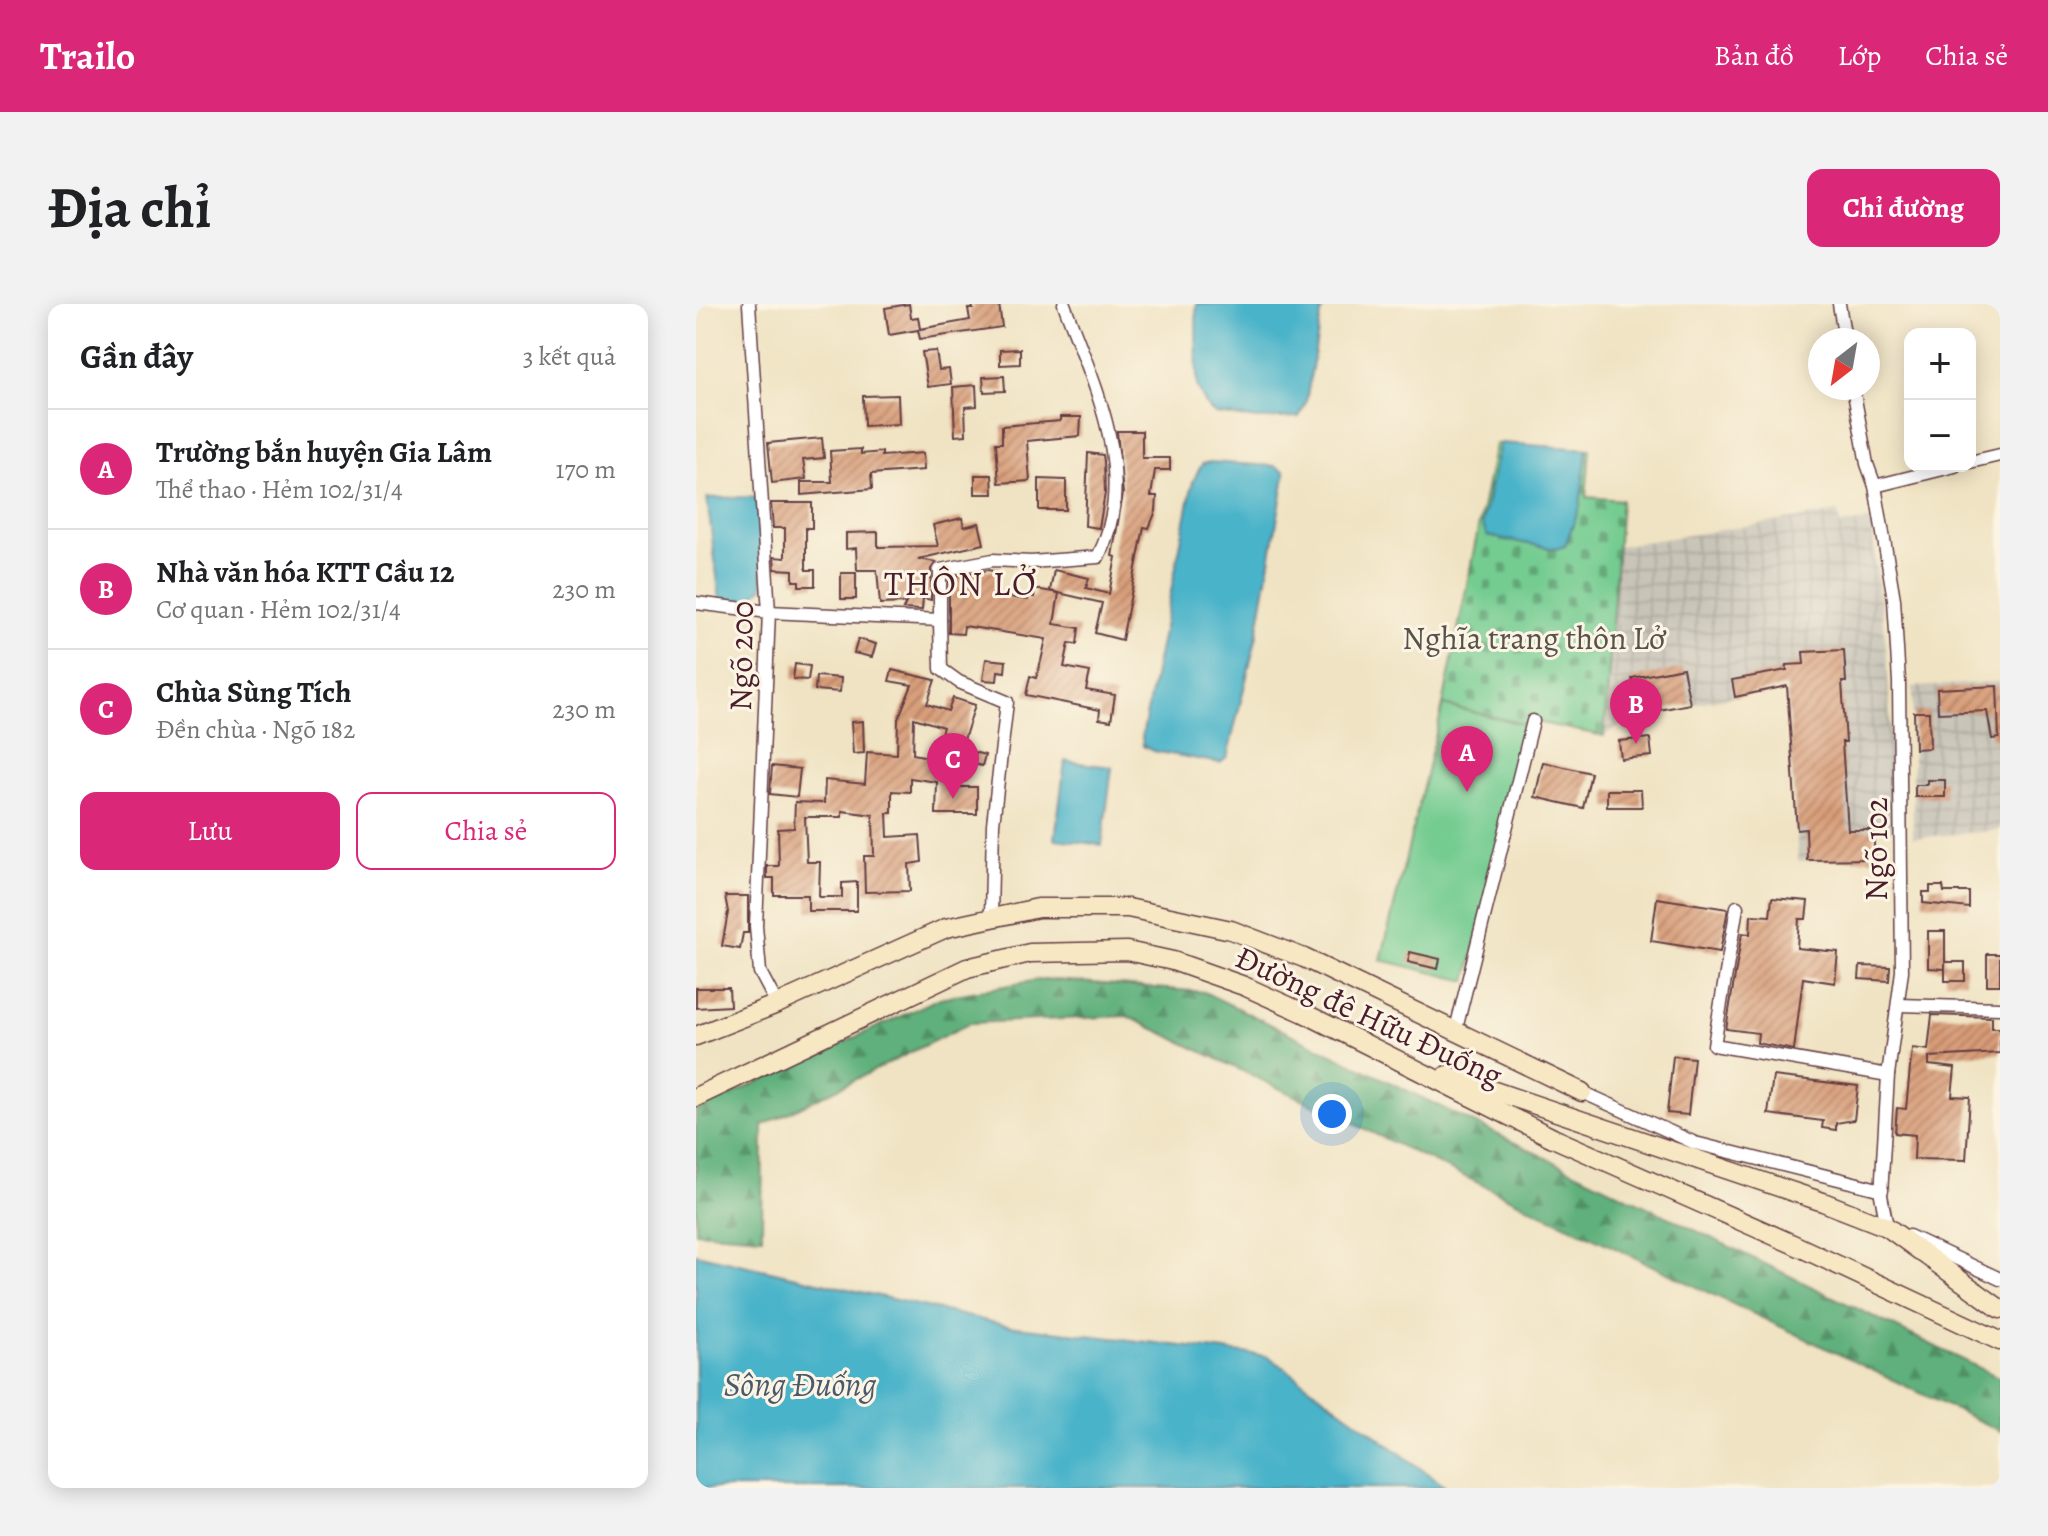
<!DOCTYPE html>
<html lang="vi">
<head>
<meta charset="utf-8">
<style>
  body { margin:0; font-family:Alegreya,serif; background:#f2f2f2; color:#202124 }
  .controls { position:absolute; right:24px; top:24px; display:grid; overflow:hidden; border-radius:16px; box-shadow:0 4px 20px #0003 }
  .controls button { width:72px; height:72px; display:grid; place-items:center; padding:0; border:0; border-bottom:2px solid #e0e0e0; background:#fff; color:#202124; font:40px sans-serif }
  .compass { position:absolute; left:1112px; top:24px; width:72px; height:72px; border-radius:50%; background:#fff; box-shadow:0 4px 20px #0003; rotate:211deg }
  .you { position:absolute; left:636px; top:810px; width:28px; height:28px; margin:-20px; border:6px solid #fff; border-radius:50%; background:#1a73e8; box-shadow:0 0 0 12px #1a73e833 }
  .badge { display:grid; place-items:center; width:52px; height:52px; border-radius:50%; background:#db2777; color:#fff; font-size:26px; font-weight:700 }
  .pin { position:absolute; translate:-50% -66px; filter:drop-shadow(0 2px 4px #0008) }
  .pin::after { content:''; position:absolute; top:42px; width:28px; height:24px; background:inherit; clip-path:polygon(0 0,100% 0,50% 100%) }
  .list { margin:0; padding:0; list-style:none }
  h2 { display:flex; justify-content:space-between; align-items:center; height:104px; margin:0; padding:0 32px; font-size:34px }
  h2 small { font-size:26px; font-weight:400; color:#757577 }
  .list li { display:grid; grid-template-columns:52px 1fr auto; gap:24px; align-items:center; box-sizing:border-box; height:120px; padding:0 32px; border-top:2px solid #e0e0e0 }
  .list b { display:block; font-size:30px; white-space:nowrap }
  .list p { margin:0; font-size:26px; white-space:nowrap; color:#757577 }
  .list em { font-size:26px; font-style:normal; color:#757577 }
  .actions { display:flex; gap:16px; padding:24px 32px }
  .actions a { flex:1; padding:18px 0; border:2px solid #db2777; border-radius:16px; text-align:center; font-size:28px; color:#db2777 }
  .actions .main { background:#db2777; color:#fff }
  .map { position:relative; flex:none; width:1304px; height:1184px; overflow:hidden; border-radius:16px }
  header { display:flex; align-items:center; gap:48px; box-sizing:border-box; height:112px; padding:0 40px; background:#db2777; color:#fff }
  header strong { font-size:38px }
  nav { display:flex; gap:44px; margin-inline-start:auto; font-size:28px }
  .intro { display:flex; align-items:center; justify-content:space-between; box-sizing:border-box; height:192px; padding:0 48px }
  h1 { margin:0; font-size:56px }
  .button { padding:20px 36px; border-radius:16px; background:#db2777; color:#fff; font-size:28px; font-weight:700 }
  main { display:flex; gap:48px; padding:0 48px }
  aside { flex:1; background:#fff; border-radius:16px; box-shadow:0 4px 20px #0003 }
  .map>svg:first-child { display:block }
</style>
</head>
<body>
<header>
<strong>Trailo</strong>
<nav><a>Bản đồ</a><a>Lớp</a><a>Chia sẻ</a></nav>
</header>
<div class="intro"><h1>Địa chỉ</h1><a class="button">Chỉ đường</a></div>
<main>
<aside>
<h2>Gần đây<small>3 kết quả</small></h2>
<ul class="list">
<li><span class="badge">A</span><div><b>Trường bắn huyện Gia Lâm</b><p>Thể thao · Hẻm 102/31/4</p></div><em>170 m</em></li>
<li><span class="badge">B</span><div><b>Nhà văn hóa KTT Cầu 12</b><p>Cơ quan · Hẻm 102/31/4</p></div><em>230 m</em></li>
<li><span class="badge">C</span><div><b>Chùa Sùng Tích</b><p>Đền chùa · Ngõ 182</p></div><em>230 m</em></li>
</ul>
<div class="actions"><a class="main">Lưu</a><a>Chia sẻ</a></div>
</aside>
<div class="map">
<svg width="1304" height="1184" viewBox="0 0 1304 1184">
  <defs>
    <pattern id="industrial-grid" width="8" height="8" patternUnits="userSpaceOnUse" patternTransform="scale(2)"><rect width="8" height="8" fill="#c8c4b8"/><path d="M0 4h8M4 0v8" fill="none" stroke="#ada89e"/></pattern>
    <pattern id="forest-firs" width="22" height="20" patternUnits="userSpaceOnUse" patternTransform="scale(2)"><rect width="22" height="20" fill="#5fb07b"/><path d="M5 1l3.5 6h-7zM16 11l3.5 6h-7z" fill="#508f65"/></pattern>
    <pattern id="cemetery-stones" width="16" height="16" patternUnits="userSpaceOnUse" patternTransform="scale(2)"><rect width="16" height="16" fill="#74cc91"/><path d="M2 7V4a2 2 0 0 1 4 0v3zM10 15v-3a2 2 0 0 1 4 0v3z" fill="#61a577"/></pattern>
    <pattern id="building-hatch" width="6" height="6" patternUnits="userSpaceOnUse" patternTransform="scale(2)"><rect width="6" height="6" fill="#d79b77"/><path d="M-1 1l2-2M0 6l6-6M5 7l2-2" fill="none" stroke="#b07e62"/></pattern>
  </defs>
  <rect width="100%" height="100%" fill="#fcf5e5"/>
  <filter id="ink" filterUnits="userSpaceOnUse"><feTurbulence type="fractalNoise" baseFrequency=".0125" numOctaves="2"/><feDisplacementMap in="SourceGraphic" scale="16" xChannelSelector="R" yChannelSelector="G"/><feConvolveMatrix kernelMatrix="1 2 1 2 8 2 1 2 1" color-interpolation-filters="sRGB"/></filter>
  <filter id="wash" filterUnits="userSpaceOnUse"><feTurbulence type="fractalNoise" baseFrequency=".006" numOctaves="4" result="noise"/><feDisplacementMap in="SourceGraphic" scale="32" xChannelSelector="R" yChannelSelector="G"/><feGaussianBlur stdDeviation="1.8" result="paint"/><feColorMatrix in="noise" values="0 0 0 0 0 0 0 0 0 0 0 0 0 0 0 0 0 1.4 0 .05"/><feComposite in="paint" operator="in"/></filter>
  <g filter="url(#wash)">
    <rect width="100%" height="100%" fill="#f0e3c3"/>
    <g fill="url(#industrial-grid)">
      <polygon points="1142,208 1144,221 1175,216 1191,353 1199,526 1178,526 1178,555 1102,557 1090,383 943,410 908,432 922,242"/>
      <polygon points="1304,378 1304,526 1217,534 1217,383"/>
    </g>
    <polygon fill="url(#forest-firs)" stroke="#546853" stroke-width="2" points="347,675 508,688 1304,1074 1304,1127 431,712 274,719 67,821 66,933 0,928 0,807 244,694"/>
    <polygon fill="url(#cemetery-stones)" stroke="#5f765e" stroke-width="2" points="799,140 894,145 890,193 925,196 908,432 840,418 838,423 747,401"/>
    <polygon fill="#74cc91" stroke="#5f765e" stroke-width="2" points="747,401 831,421 771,677 685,656"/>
    <g fill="#4ab3c9" stroke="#4a697a" stroke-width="2">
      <polygon points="500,0 627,0 610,98 603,113 562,115 519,110 511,103 501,82"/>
      <polygon points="804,139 891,145 884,202 869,242 859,245 791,232 786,219"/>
      <polygon points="513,158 579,162 589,167 589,172 561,331 531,454 524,459 457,447 447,442 446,433 497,177 506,160"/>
      <polygon points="63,193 67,283 53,296 24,296 11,194"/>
      <polygon points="369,457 416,463 406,541 359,535"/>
      <polygon points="0,950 313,1022 572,1052 751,1184 0,1184"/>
    </g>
    <g id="blocks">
      <g fill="url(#building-hatch)" fill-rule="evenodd">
        <polygon points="213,0 215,14 222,13 224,25 274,16 272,5 277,5 276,0 303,0 306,23 224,35 222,26 193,31 189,4"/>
        <polygon points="324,45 324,60 304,61 304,46"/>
        <polygon points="240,47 243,66 253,65 255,80 232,83 226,48"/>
        <polygon points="308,72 309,87 288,88 287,73"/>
        <polygon points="280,81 281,102 269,103 270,131 259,132 257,83"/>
        <polygon points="202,91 203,120 168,122 167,92"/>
        <polygon points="364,113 385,113 384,132 331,137 334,177 303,179 300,139 306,139 306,122 364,117"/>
        <polygon points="421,127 446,127 446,154 474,154 474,166 459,166 455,192 461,192 460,207 453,224 448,223 426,336 399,329 406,299 354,287 358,266 393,274 390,284 413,290 420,253 416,252 427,190"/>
        <polygon points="126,134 128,154 107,156 110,175 76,179 72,139"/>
        <polygon points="165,145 165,150 186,148 186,152 227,149 228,166 175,170 176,185 105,191 105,178 136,178 134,147"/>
        <polygon points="392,149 407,151 408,158 409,189 403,224 389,222"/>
        <polygon points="279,171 296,171 297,190 279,190"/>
        <polygon points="343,175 370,176 370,206 343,206"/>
        <polygon points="75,199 116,199 116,224 110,224 110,266 119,266 119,282 103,282 103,277 97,277 97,266 79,265 78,253 89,254 89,224 77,224"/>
        <polygon points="266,214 268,223 283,219 288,240 222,255 240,258 235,265 235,296 227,294 226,306 207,305 210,299 184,300 181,266 161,266 160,244 150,245 150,229 182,228 182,243 242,242 237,221"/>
        <polygon points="292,266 301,268 297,291 332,296 333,292 338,293 339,285 363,289 358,320 383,324 381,340 373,339 368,363 394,368 390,386 419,391 415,417 403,415 404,406 330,391 334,372 340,374 345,357 350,335 268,322 267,330 253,329 253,273"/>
        <rect x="145" y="269" width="15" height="26"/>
        <polygon points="162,335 180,340 176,353 158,349"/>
        <polygon points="1148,346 1150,378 1146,378 1150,438 1146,438 1152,526 1178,526 1178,555 1111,556 1110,525 1101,526 1091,382 1039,393 1036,376 1091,366 1090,361 1108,360 1107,348"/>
        <polygon points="290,355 310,357 309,368 302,367 301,377 287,376"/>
        <polygon points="99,360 114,362 112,376 97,375"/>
        <polygon points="987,364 994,400 943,410 936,374"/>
        <path d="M196,366L239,376L231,400L252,407L257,394L279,401L265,445L289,451L286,462L266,457L261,483H281V510H240L241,478L214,474V488L196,487V509H191L192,533L224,531L226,558L213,560L214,587L169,588L168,552H178L177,511L146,507V513H109L111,558H124L123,593H146V579L161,578V607H112V591H78V574H71V562H83L82,525L98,524L99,498L128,499L129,476L169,480L171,448L201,450L202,415L216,381L193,377ZM218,414L247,423L237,454L217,450Z"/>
        <polygon points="120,372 145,374 144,388 119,386"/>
        <polygon points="1301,382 1303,434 1296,435 1291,407 1242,409 1241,385"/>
        <polygon points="1218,408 1233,408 1234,444 1219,445"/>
        <polygon points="167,417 168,449 157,450 155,418"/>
        <polygon points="954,434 956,452 925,455 923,437"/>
        <polygon points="847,458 895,469 887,504 839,493"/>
        <polygon points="76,462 104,465 101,493 74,490"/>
        <polygon points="1231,476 1249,476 1249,493 1219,493 1219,481 1231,481"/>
        <polygon points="911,486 945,486 946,503 911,503"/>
        <polygon points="1234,582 1247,582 1248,588 1273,588 1273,604 1227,599 1227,588 1234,588"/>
        <polygon points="29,592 52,592 52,629 47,629 44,645 26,642 32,608"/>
        <polygon points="961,594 1032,605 1024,648 955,637"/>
        <polygon points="1076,594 1112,597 1110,615 1103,615 1101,644 1142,648 1139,679 1107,674 1098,746 1061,739 1062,729 1030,725 1046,629 1054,630 1055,611 1074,612"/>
        <polygon points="1232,627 1249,627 1249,665 1232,664"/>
        <polygon points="714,648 744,655 742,665 712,658"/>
        <rect x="1291" y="650" width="13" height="31"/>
        <rect x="1249" y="658" width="20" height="19"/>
        <polygon points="1164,662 1194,663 1193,677 1163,675"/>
        <polygon points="0,684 33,684 34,702 0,704"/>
        <polygon points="1236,711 1296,713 1296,724 1304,724 1304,749 1233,753 1233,761 1259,764 1256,792 1274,793 1270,856 1218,855 1219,831 1199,829 1201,804 1210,805 1216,744 1232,746"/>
        <polygon points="977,752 998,754 992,811 971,809"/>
        <polygon points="1077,772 1162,782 1158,816 1140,819 1140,826 1126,824 1127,817 1072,810"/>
      </g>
    </g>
  </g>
  <g filter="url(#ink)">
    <use href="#blocks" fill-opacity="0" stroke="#633c42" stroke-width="2"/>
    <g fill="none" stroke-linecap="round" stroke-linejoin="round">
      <g stroke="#633c42" stroke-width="15">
        <g id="street">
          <polyline points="53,0 73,308 60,622 64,668 81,700"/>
          <polyline points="1143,0 1149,36"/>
          <polyline points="1157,84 1171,160 1179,182 1198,295 1203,378 1206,667 1192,771 1185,891 1191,923 1196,925"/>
          <polyline points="1274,158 1304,151"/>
          <polyline points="1179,182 1259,162"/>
          <path d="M0,299L73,308L244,316V266L297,256L335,258L402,253C444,170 397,79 368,0"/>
          <polyline points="244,316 245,365 263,378 311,398 297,520 295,612"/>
          <polyline points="1041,603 1018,741 1192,771"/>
          <polyline points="1203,701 1304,704"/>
          <polyline points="760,725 837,417"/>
          <polyline points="886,788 999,839 1186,886"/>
          <polyline points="1213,932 1304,975"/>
        </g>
      </g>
      <g stroke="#633c42" stroke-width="21">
        <g id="secondary">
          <polyline points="0,732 81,700 250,624 342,604 432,604 535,626 608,654 886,788"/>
          <polyline points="751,771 1127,898 1191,923 1304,1005"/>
          <polyline points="0,793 271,664 334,649 431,647 477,657 548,682 608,709 857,834 1099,941 1304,1037"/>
        </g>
      </g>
      <use href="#street" stroke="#fff" stroke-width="12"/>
      <use href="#secondary" stroke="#f7e8c3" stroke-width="18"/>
    </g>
  </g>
  <g text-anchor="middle" stroke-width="6" stroke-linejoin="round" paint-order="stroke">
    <g font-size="32" fill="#57534a" stroke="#fcf5e5">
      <text x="838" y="345">Nghĩa trang thôn Lở</text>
    </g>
    <g font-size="32" fill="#4a1f2b" stroke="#fcf5e5">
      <text transform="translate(45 352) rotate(-89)" y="11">Ngõ 200</text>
      <text transform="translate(1180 545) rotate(-90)" y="11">Ngõ 102</text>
      <text transform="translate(673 712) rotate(25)" y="11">Đường đê Hữu Đuống</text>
    </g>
    <g font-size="34" letter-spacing="2" fill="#4a1f2b" stroke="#fcf5e5">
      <text x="265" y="291">THÔN LỞ</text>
    </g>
    <g font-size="34" font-style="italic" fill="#4a5a6a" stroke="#fcf5e5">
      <text x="104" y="1092">Sông Đuống</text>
    </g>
  </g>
</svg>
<div class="controls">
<button>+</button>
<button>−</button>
</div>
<svg class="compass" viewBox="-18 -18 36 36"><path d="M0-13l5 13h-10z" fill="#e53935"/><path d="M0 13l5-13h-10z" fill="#757577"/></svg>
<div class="you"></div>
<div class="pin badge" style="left:771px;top:488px">A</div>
<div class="pin badge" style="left:940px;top:440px">B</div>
<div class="pin badge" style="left:257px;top:495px">C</div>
</div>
</main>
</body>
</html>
